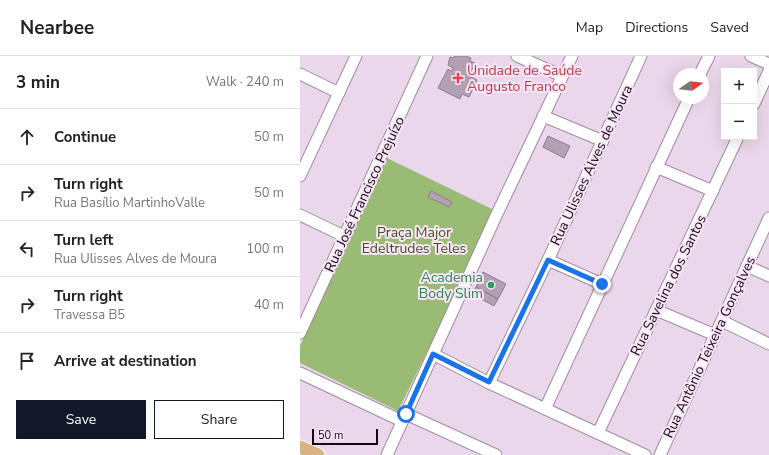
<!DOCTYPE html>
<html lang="en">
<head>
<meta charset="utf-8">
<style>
  body { margin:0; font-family:"Nunito Sans",sans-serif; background:#f6f6f6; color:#222 }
  .controls { position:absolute; right:12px; top:12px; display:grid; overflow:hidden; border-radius:0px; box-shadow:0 4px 16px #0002 }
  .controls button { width:36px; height:36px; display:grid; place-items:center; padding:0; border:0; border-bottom:1px solid #e0e0e0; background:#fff; color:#222; font:20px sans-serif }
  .compass { position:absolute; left:373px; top:12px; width:36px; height:36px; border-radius:50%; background:#fff; box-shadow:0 4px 16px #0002; rotate:76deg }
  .scale { position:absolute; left:12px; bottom:10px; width:66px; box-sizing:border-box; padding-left:4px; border:2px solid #110b11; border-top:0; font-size:11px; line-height:14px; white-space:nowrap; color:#110b11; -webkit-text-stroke:3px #f9e4f8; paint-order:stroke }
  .stop { position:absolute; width:12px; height:12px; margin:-9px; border:3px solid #1a73e8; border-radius:50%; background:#fff }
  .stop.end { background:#1a73e8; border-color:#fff; box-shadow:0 1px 4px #0008 }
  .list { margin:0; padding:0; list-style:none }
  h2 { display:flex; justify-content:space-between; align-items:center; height:52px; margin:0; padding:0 16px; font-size:17px }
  h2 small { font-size:13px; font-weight:400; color:#767676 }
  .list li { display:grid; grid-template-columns:26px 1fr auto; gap:12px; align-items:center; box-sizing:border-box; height:56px; padding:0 16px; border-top:1px solid #e0e0e0 }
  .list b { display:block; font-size:15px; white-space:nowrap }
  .list p { margin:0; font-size:13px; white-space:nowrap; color:#767676 }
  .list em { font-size:13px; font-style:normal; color:#767676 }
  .actions { display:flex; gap:8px; padding:12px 16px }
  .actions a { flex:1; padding:9px 0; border:1px solid #111827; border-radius:0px; text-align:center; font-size:14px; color:#111827 }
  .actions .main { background:#111827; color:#fff }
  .icon { flex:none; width:22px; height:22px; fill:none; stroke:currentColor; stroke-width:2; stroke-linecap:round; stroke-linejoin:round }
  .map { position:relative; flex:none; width:469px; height:399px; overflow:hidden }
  header { display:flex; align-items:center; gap:24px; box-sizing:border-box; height:56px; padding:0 20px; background:#fff; border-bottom:1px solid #e0e0e0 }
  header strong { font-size:19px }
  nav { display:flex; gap:22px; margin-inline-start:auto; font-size:14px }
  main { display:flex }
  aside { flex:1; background:#fff }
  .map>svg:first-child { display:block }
</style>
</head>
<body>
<header>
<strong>Nearbee</strong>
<nav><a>Map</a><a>Directions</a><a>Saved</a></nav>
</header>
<main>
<aside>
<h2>3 min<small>Walk · 240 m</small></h2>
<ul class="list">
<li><svg class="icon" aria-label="ahead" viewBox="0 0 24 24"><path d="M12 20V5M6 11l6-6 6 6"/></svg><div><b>Continue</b></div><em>50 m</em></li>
<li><svg class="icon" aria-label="right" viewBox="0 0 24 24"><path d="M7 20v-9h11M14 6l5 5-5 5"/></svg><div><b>Turn right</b><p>Rua Basílio MartinhoValle</p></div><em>50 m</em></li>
<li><svg class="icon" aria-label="left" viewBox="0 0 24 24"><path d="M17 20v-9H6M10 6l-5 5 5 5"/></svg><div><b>Turn left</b><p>Rua Ulisses Alves de Moura</p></div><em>100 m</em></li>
<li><svg class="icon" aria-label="right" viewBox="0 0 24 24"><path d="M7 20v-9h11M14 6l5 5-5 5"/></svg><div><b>Turn right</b><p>Travessa B5</p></div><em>40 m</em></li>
<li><svg class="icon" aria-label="arrive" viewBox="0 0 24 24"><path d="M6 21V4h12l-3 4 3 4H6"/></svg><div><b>Arrive at destination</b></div></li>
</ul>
<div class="actions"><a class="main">Save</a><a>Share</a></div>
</aside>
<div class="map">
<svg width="469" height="399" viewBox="0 0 469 399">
  <rect width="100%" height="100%" fill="#ebd7eb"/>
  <polygon fill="#9abb73" points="85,101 196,155 98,355 0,307 0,290"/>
  <g fill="#b3a0b2" stroke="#8e7c8d">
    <polygon points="155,0 166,0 171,2 170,5 175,7 169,20 177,24 169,41 162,38 160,43 138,32 148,13 151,15 153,12 148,9 150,1 153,2"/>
    <polygon points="248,80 270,90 264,102 243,91"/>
    <polygon points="131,135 152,146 149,151 128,141"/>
    <polygon points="183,216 206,228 198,243 176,231"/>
    <polygon points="176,231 198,243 194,250 172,238"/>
  </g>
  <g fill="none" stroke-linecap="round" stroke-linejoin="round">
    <g stroke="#9f8c9e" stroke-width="13">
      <g id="minor">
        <polyline points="217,0 262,20"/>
        <polyline points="451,0 469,8"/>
        <polyline points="0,18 39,37"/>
        <polyline points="400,18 409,0"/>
        <polyline points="454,48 469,15"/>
        <polyline points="243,60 303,85"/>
        <polyline points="356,111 413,135"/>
        <polyline points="0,120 56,0"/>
        <polyline points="0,159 44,180"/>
        <polyline points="248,204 302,228"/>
        <polyline points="447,210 469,220"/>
        <polyline points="356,254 415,279"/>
        <polyline points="422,265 469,288"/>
        <polyline points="0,277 127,0"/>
        <polyline points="133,298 189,327 345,399"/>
        <polyline points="0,317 102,365"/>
        <polyline points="189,327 248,204 341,0"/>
        <polyline points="245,353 389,42"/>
        <polyline points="106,358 196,399"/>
        <polyline points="298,377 438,81"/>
        <polyline points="87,399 196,160 272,0"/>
        <polyline points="360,399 469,162"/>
      </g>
    </g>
    <g stroke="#fff" stroke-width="15">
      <polyline id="major" points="0,391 18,399"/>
    </g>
    <use href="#minor" stroke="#fff" stroke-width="11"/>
    <use href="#major" stroke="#d7b386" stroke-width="13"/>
  </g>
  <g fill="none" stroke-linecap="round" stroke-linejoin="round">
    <polyline stroke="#1a73e8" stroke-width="5" points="106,358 133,298 189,326 248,204 302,228"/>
  </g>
  <path fill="#e0444e" stroke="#f9e4f8" stroke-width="1.5" d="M156 16h4v4h4v4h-4v4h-4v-4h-4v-4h4z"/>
  <circle fill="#2e9e5b" stroke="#f9e4f8" stroke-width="1.5" cx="191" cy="229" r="4"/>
  <g text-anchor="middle" stroke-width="4" stroke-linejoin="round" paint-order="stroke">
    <g font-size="14" fill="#be3a42" stroke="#f9e4f8" text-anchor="start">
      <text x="167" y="19">Unidade de Saúde<tspan x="167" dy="16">Augusto Franco</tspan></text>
    </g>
    <g font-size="14" fill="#110b11" stroke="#f9e4f8">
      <text transform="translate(291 109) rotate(-65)" y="5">Rua Ulisses Alves de Moura</text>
      <text transform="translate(64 138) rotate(-65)" y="5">Rua José Francisco Prejuízo</text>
      <text transform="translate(368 229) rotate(-64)" y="5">Rua Savelina dos Santos</text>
      <text transform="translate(409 291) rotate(-65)" y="5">Rua Antônio Teixeira Gonçalves</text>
    </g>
    <g font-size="14" fill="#3d551a" stroke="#f9e4f8">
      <text x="114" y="181">Praça Major<tspan x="114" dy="16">Edeltrudes Teles</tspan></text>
    </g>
    <g font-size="14" fill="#27864d" stroke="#f9e4f8" text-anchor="end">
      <text x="183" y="226">Academia<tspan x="183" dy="16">Body Slim</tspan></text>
    </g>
  </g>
</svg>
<div class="controls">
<button>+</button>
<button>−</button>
</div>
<svg class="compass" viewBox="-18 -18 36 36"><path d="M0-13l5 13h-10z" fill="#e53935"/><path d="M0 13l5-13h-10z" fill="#767676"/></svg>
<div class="scale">50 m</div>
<div class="stop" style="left:106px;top:358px"></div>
<div class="stop end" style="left:302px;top:228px"></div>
</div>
</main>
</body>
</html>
